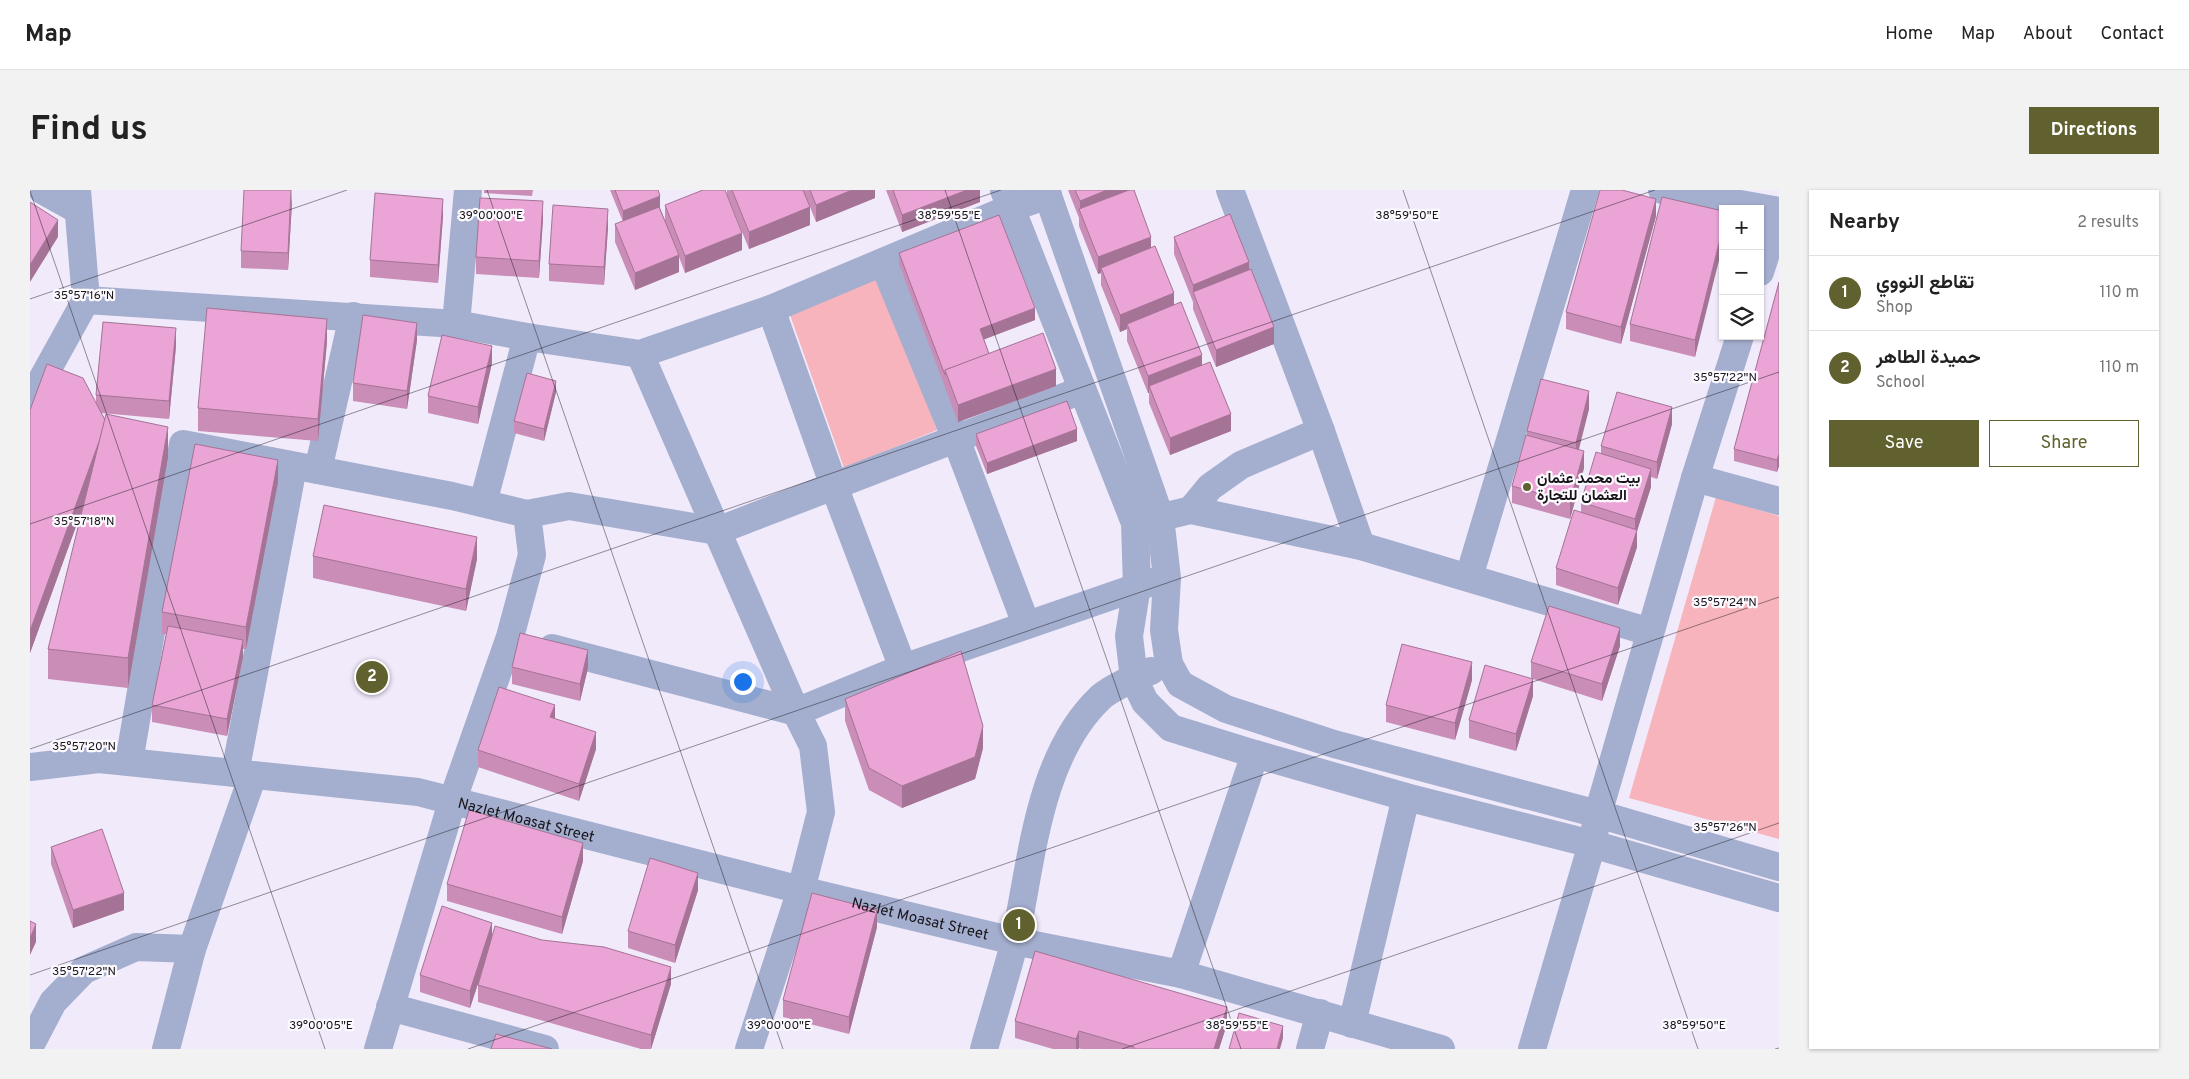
<!DOCTYPE html>
<html lang="en">
<head>
<meta charset="utf-8">
<style>
  body { margin:0; font-family:Overpass,Vazirmatn,sans-serif; background:#f2f2f2; color:#222 }
  .controls { position:absolute; right:15px; top:15px; display:grid; overflow:hidden; border-radius:0px; box-shadow:0 1px 4px #0004 }
  .controls button { width:45px; height:45px; display:grid; place-items:center; padding:0; border:0; border-bottom:1px solid #e0e0e0; background:#fff; color:#222; font:25px sans-serif }
  .you { position:absolute; left:712px; top:491px; width:18px; height:18px; margin:-12px; border:4px solid #fff; border-radius:50%; background:#1a73e8; box-shadow:0 0 0 8px #1a73e833 }
  .badge { display:grid; place-items:center; width:32px; height:32px; border-radius:50%; background:#60612e; color:#fff; font-size:16px; font-weight:700 }
  .pin { position:absolute; translate:-50% -50%; border:2px solid #fff; box-shadow:0 1px 5px #0006 }
  .list { margin:0; padding:0; list-style:none }
  h2 { display:flex; justify-content:space-between; align-items:center; height:65px; margin:0; padding:0 20px; font-size:21px }
  h2 small { font-size:16px; font-weight:400; color:#767676 }
  .list li { display:grid; grid-template-columns:32px 1fr auto; gap:15px; align-items:center; box-sizing:border-box; height:75px; padding:0 20px; border-top:1px solid #e0e0e0 }
  .list b { display:block; font-size:19px; white-space:nowrap }
  .list p { margin:0; font-size:16px; white-space:nowrap; color:#767676 }
  .list em { font-size:16px; font-style:normal; color:#767676 }
  .actions { display:flex; gap:10px; padding:15px 20px }
  .actions a { flex:1; padding:11px 0; border:1px solid #60612e; border-radius:0px; text-align:center; font-size:18px; color:#60612e }
  .actions .main { background:#60612e; color:#fff }
  .icon { flex:none; width:28px; height:28px; fill:none; stroke:currentColor; stroke-width:2; stroke-linecap:round; stroke-linejoin:round }
  .map { position:relative; flex:none; width:1749px; height:859px; overflow:hidden; border-radius:0px }
  header { display:flex; align-items:center; gap:30px; box-sizing:border-box; height:70px; padding:0 25px; background:#fff; border-bottom:1px solid #e0e0e0 }
  header strong { font-size:24px }
  nav { display:flex; gap:28px; margin-inline-start:auto; font-size:18px }
  .intro { display:flex; align-items:center; justify-content:space-between; box-sizing:border-box; height:120px; padding:0 30px }
  h1 { margin:0; font-size:35px }
  .button { padding:12px 22px; border-radius:0px; background:#60612e; color:#fff; font-size:18px; font-weight:700 }
  main { display:flex; gap:30px; padding:0 30px }
  aside { flex:1; background:#fff; border-radius:0px; box-shadow:0 1px 4px #0004 }
  .map>svg:first-child { display:block }
</style>
</head>
<body>
<header>
<strong>Map</strong>
<nav><a>Home</a><a>Map</a><a>About</a><a>Contact</a></nav>
</header>
<div class="intro"><h1>Find us</h1><a class="button">Directions</a></div>
<main>
<div class="map">
<svg width="1749" height="859" viewBox="0 0 1749 859">
  <rect width="100%" height="100%" fill="#f1eafb"/>
  <g fill="#f7b4bc">
    <polygon points="848,86 907,240 814,278 759,122"/>
    <polygon points="1686,307 1749,326 1749,649 1599,608"/>
  </g>
  <g fill="none" stroke-linecap="round" stroke-linejoin="round">
    <g stroke="#a4aece" stroke-width="28">
      <polyline points="12,0 48,20"/>
      <polyline points="974,0 1105,333 1107,396 1099,446 1104,489 1115,512 1141,538 1225,564 1376,607 1562,654 1749,708"/>
      <polyline points="1016,0 1130,327 1137,388 1134,440 1139,474 1150,494 1196,519 1304,554 1568,624 1749,677"/>
      <polyline points="1200,0 1291,241 1331,356"/>
      <polyline points="1632,0 1749,21"/>
      <polyline points="853,72 926,249 996,434"/>
      <polyline points="1730,82 1749,23"/>
      <polyline points="56,110 426,134 497,147 610,164 741,119 981,18 1018,5"/>
      <polyline points="741,119 804,296 873,478"/>
      <polyline points="426,134 438,0"/>
      <polyline points="610,164 766,522 783,556 791,622 771,700 719,859"/>
      <polyline points="0,211 56,110 47,0"/>
      <polyline points="288,280 323,126"/>
      <polyline points="1665,288 1749,311"/>
      <polyline points="453,313 497,147"/>
      <polyline points="1161,320 1180,297 1211,275 1291,241"/>
      <polyline points="497,324 539,316 687,341 1052,200"/>
      <polyline points="1111,332 1161,320 1331,356 1620,442"/>
      <polyline points="1439,387 1555,0"/>
      <polyline points="522,458 766,522 873,478 1122,392"/>
      <polyline points="99,572 153,254 422,306 497,324 502,365 480,447 422,612 348,859"/>
      <path id="s1" d="M0,577L69,569L388,602L771,700L984,751L1151,784L1411,859"/>
      <polyline points="205,583 263,277"/>
      <polyline points="1151,784 1225,564"/>
      <polyline points="360,817 515,859"/>
      <polyline points="1322,834 1376,607"/>
      <polyline points="0,856 23,812 54,780 106,757 162,759"/>
      <polyline points="136,859 162,759 223,585"/>
      <path d="M954,859C964,823 976,786 985,750C1002,671 1008,566 1071,507C1084,496 1105,488 1121,481"/>
      <polyline points="1280,859 1290,823"/>
      <polyline points="1502,859 1562,654 1568,624 1665,288 1710,146"/>
    </g>
  </g>
  <g fill="#c98db7">
    <polygon points="454,0 503,0 502,6 454,3"/>
    <polygon points="580,0 628,0 630,18 635,30 635,15 712,60 655,83 649,67 649,82 605,100 585,52 585,34 593,32"/>
    <polygon points="697,0 845,0 845,8 786,32 780,17 780,35 719,59 697,5"/>
    <polygon points="856,0 950,0 950,12 872,42"/>
    <polygon points="1038,0 1104,0 1121,58 1144,115 1172,175 1201,241 1140,265 1119,213 1119,203 1118,203 1097,151 1097,139 1090,142 1071,95 1071,83 1068,84 1049,36 1049,28"/>
    <polygon points="262,12 258,80 211,78 211,61"/>
    <polygon points="1693,21 1665,167 1600,151 1600,134"/>
    <polygon points="413,26 408,93 340,87 340,70"/>
    <polygon points="1626,26 1591,154 1536,139 1536,122"/>
    <polygon points="513,29 509,88 446,84 446,67"/>
    <polygon points="578,37 574,95 519,91 519,74"/>
    <polygon points="1144,47 1219,80 1244,154 1186,177 1163,119 1163,112 1144,64"/>
    <polygon points="869,63 1005,130 954,149 959,163 1026,196 928,232 869,74"/>
    <polygon points="1749,92 1749,276 1747,282 1704,271 1704,259"/>
    <polygon points="387,150 377,219 323,211 323,193"/>
    <polygon points="297,151 288,251 168,241 168,218"/>
    <polygon points="146,156 139,229 71,223 75,230 138,267 98,498 18,489 18,459 53,317 0,463 0,220 66,212 66,205"/>
    <polygon points="462,173 448,234 398,223 398,206"/>
    <polygon points="526,202 514,251 484,243 484,231"/>
    <polygon points="1559,219 1548,259 1554,278 1540,329 1482,313 1482,296 1497,245 1497,241"/>
    <polygon points="1642,234 1627,289 1621,287 1621,297 1607,341 1607,357 1588,415 1526,395 1526,378 1551,322 1551,312 1571,264 1571,256"/>
    <polygon points="946,244 1047,251 957,284 946,256"/>
    <polygon points="248,292 216,459 213,459 213,467 197,546 122,532 122,515 136,444 132,444 132,422"/>
    <polygon points="283,366 447,369 436,421 283,388"/>
    <polygon points="1590,456 1572,511 1503,489 1503,506 1486,561 1439,548 1439,530 1501,488 1501,472"/>
    <polygon points="482,477 558,478 550,511 482,494"/>
    <polygon points="1442,490 1425,550 1356,532 1356,515"/>
    <polygon points="815,509 953,558 945,589 872,618 839,600 815,531"/>
    <polygon points="525,529 566,559 549,611 448,577 448,560"/>
    <polygon points="21,657 94,720 43,738 21,674"/>
    <polygon points="553,671 532,744 417,711 417,694"/>
    <polygon points="668,700 645,773 598,758 598,741"/>
    <polygon points="847,737 819,844 753,827 753,810"/>
    <polygon points="462,746 641,794 621,859 611,859 448,812 448,795 451,785 440,818 390,802 390,785"/>
    <polygon points="985,831 1197,834 1189,859 1051,859 1049,858 1049,859 1023,859 985,848"/>
  </g>
  <g fill="#a47395">
    <polygon points="262,0 262,12 258,80 258,63"/>
    <polygon points="822,0 845,0 845,8 786,32 786,15"/>
    <polygon points="937,0 950,0 950,12 872,42 872,25"/>
    <polygon points="1077,0 1102,0 1050,19 1050,11"/>
    <polygon points="630,6 630,18 593,32 593,21"/>
    <polygon points="413,9 413,26 408,93 408,75"/>
    <polygon points="1626,9 1626,26 1591,154 1591,137"/>
    <polygon points="513,11 513,29 509,88 509,71"/>
    <polygon points="780,17 780,35 719,59 719,42"/>
    <polygon points="578,19 578,37 574,95 574,77"/>
    <polygon points="28,30 28,47 0,92 0,75"/>
    <polygon points="1693,37 1693,54 1665,167 1665,150"/>
    <polygon points="712,43 712,60 655,83 655,66"/>
    <polygon points="1121,47 1121,64 1071,78 1071,83 1068,84 1068,67"/>
    <polygon points="649,65 649,82 605,100 605,83"/>
    <polygon points="1219,72 1219,90 1163,102 1163,95"/>
    <polygon points="1144,103 1144,121 1097,134 1097,139 1090,142 1090,125"/>
    <polygon points="1005,118 1005,130 950,151 950,139"/>
    <polygon points="297,129 297,151 288,251 288,229"/>
    <polygon points="387,133 387,150 377,219 377,201"/>
    <polygon points="1244,137 1244,154 1186,177 1186,160"/>
    <polygon points="146,138 146,156 139,229 139,211"/>
    <polygon points="462,156 462,173 448,234 448,217"/>
    <polygon points="1172,165 1172,182 1119,196 1119,203 1118,203 1118,186"/>
    <polygon points="1026,179 1026,196 928,232 928,215"/>
    <polygon points="526,191 526,202 514,251 514,239"/>
    <polygon points="1559,201 1559,219 1546,271 1546,253"/>
    <polygon points="1642,217 1642,234 1627,289 1627,272"/>
    <polygon points="1201,224 1201,241 1140,265 1140,248"/>
    <polygon points="76,232 76,254 0,463 0,441"/>
    <polygon points="138,237 138,267 98,498 98,468"/>
    <polygon points="1047,239 1047,251 957,284 957,273"/>
    <polygon points="1554,261 1554,278 1540,329 1540,312"/>
    <polygon points="1749,264 1749,276 1747,282 1747,270"/>
    <polygon points="248,270 248,292 216,459 216,437"/>
    <polygon points="1621,279 1621,297 1607,341 1607,357 1588,415 1588,398 1605,345 1605,329"/>
    <polygon points="447,347 447,369 436,421 436,399"/>
    <polygon points="1590,438 1590,456 1572,511 1572,494"/>
    <polygon points="213,450 213,467 197,546 197,529"/>
    <polygon points="558,460 558,478 550,511 550,494"/>
    <polygon points="1442,472 1442,490 1425,550 1425,533"/>
    <polygon points="1503,489 1503,506 1486,561 1486,544"/>
    <polygon points="525,515 525,533 520,527"/>
    <polygon points="953,536 953,558 945,589 872,618 872,596"/>
    <polygon points="566,542 566,559 549,611 549,594"/>
    <polygon points="553,653 553,671 532,744 532,727"/>
    <polygon points="668,683 668,700 645,773 645,755"/>
    <polygon points="94,703 94,720 43,738 43,720"/>
    <polygon points="847,720 847,737 819,844 819,827"/>
    <polygon points="462,733 462,750 440,818 440,801"/>
    <polygon points="6,734 6,752 0,765 0,748"/>
    <polygon points="641,777 641,794 621,859 621,845"/>
    <polygon points="1197,817 1197,834 1189,859 1184,859"/>
    <polygon points="1253,836 1253,848 1250,859 1247,859"/>
    <polygon points="1049,841 1049,859 1046,859 1046,849"/>
  </g>
  <g fill="#eaa4d5" stroke="#a47395">
    <polygon points="214,0 261,0 258,63 211,61"/>
    <polygon points="585,0 628,0 630,6 593,21"/>
    <polygon points="673,0 695,0 712,43 655,66 635,15"/>
    <polygon points="702,0 773,0 780,17 719,42"/>
    <polygon points="780,0 822,0 786,15"/>
    <polygon points="863,0 937,0 872,25"/>
    <polygon points="1045,0 1077,0 1050,11"/>
    <polygon points="1099,0 1104,0 1121,47 1068,67 1049,19"/>
    <polygon points="1570,0 1592,0 1626,9 1591,137 1536,122"/>
    <polygon points="345,3 413,9 408,75 340,70"/>
    <polygon points="1632,7 1693,21 1693,37 1665,150 1600,134"/>
    <polygon points="450,8 513,11 509,71 446,67"/>
    <polygon points="0,12 28,30 0,75"/>
    <polygon points="523,15 578,19 574,77 519,74"/>
    <polygon points="629,17 649,65 605,83 585,34"/>
    <polygon points="1200,24 1219,72 1163,95 1144,47"/>
    <polygon points="969,25 1005,118 950,139 959,164 915,180 915,185 869,63"/>
    <polygon points="1125,56 1144,103 1090,125 1071,78"/>
    <polygon points="1221,79 1244,137 1186,160 1163,102"/>
    <polygon points="1749,92 1749,264 1747,270 1704,259"/>
    <polygon points="1151,112 1172,165 1118,186 1097,134"/>
    <polygon points="177,118 297,129 288,229 168,218"/>
    <polygon points="333,125 387,133 377,201 323,193"/>
    <polygon points="73,132 146,138 139,211 66,205"/>
    <polygon points="1013,143 1026,179 928,215 915,180"/>
    <polygon points="412,145 462,156 448,217 398,206"/>
    <polygon points="1180,172 1201,224 1140,248 1119,196"/>
    <polygon points="17,174 53,188 75,230 70,249 0,441 0,220"/>
    <polygon points="497,183 526,191 514,239 484,231"/>
    <polygon points="1511,189 1559,201 1546,253 1497,241"/>
    <polygon points="1587,202 1642,217 1627,272 1571,256"/>
    <polygon points="1037,211 1047,239 957,273 946,244"/>
    <polygon points="76,224 138,237 98,468 18,459"/>
    <polygon points="1496,245 1554,261 1540,312 1482,296"/>
    <polygon points="165,254 248,270 216,437 132,422"/>
    <polygon points="1566,262 1621,279 1605,329 1551,312"/>
    <polygon points="294,315 447,347 436,399 283,366"/>
    <polygon points="1544,320 1607,340 1588,398 1526,378"/>
    <polygon points="1519,416 1590,438 1572,494 1501,472"/>
    <polygon points="138,436 213,450 197,529 122,515"/>
    <polygon points="490,443 558,460 550,494 482,477"/>
    <polygon points="1372,454 1442,472 1425,533 1356,515"/>
    <polygon points="931,461 953,536 945,567 872,596 839,578 815,509"/>
    <polygon points="1455,475 1503,489 1486,544 1439,530"/>
    <polygon points="469,497 525,515 520,527 566,542 549,594 448,560"/>
    <polygon points="439,620 553,653 532,727 417,694"/>
    <polygon points="72,639 94,703 43,720 21,657"/>
    <polygon points="620,668 668,683 645,755 598,741"/>
    <polygon points="782,703 847,720 819,827 753,810"/>
    <polygon points="412,716 462,733 440,801 390,785"/>
    <polygon points="0,731 6,734 0,748"/>
    <polygon points="465,736 512,750 574,757 641,777 621,845 448,795"/>
    <polygon points="1005,761 1197,817 1184,859 1104,859 1104,857 1049,841 1046,849 985,831"/>
    <polygon points="1209,823 1253,836 1247,859 1199,859"/>
    <polygon points="466,844 522,859 461,859"/>
  </g>
  <path fill="none" stroke="#17141a" stroke-width="1" stroke-opacity="0.45" d="M457,0L753,859M915,0L1211,859M1373,0L1668,859M0,1L295,859M0,109L317,0M0,334L971,0M0,559L1625,0M0,785L1749,182M438,859L1749,407M1092,859L1749,633M1745,859L1749,858"/>
  <circle fill="#60612e" stroke="#fcfafe" stroke-width="2" cx="1497" cy="297" r="5"/>
  <g text-anchor="middle" stroke-width="4.5" stroke-linejoin="round" paint-order="stroke">
    <g font-size="15" font-weight="bold" fill="#17141a" stroke="#fcfafe" text-anchor="start">
      <text x="1507" y="293">بيت محمد عثمان<tspan x="1507" dy="17">العثمان للتجارة</tspan></text>
    </g>
    <g font-size="15" fill="#17141a" stroke="#fcfafe">
      <text dy="5" stroke="none"><textPath href="#s1" startOffset="502">Nazlet Moasat Street</textPath></text>
      <text dy="5" stroke="none"><textPath href="#s1" startOffset="908">Nazlet Moasat Street</textPath></text>
    </g>
  </g>
  <g font-size="12" text-anchor="middle" fill="#17141a" stroke="#fcfafe" stroke-width="4.5" stroke-linejoin="round" paint-order="stroke">
    <text x="461" y="29">39°00'00"E</text>
    <text x="919" y="29">38°59'55"E</text>
    <text x="1377" y="29">38°59'50"E</text>
    <text x="54" y="109">35°57'16"N</text>
    <text x="1695" y="191">35°57'22"N</text>
    <text x="54" y="335">35°57'18"N</text>
    <text x="1695" y="416">35°57'24"N</text>
    <text x="54" y="560">35°57'20"N</text>
    <text x="1695" y="641">35°57'26"N</text>
    <text x="54" y="785">35°57'22"N</text>
    <text x="291" y="839">39°00'05"E</text>
    <text x="749" y="839">39°00'00"E</text>
    <text x="1207" y="839">38°59'55"E</text>
    <text x="1664" y="839">38°59'50"E</text>
  </g>
</svg>
<div class="controls">
<button>+</button>
<button>−</button>
<button><svg class="icon" aria-label="layers" viewBox="0 0 24 24"><path d="M12 4l9 5-9 5-9-5zM3 14l9 5 9-5"/></svg></button>
</div>
<div class="you"></div>
<div class="pin badge" style="left:989px;top:735px">1</div>
<div class="pin badge" style="left:342px;top:487px">2</div>
</div>
<aside>
<h2>Nearby<small>2 results</small></h2>
<ul class="list">
<li><span class="badge">1</span><div><b>تقاطع النووي</b><p>Shop</p></div><em>110 m</em></li>
<li><span class="badge">2</span><div><b>حميدة الطاهر</b><p>School</p></div><em>110 m</em></li>
</ul>
<div class="actions"><a class="main">Save</a><a>Share</a></div>
</aside>
</main>
</body>
</html>
